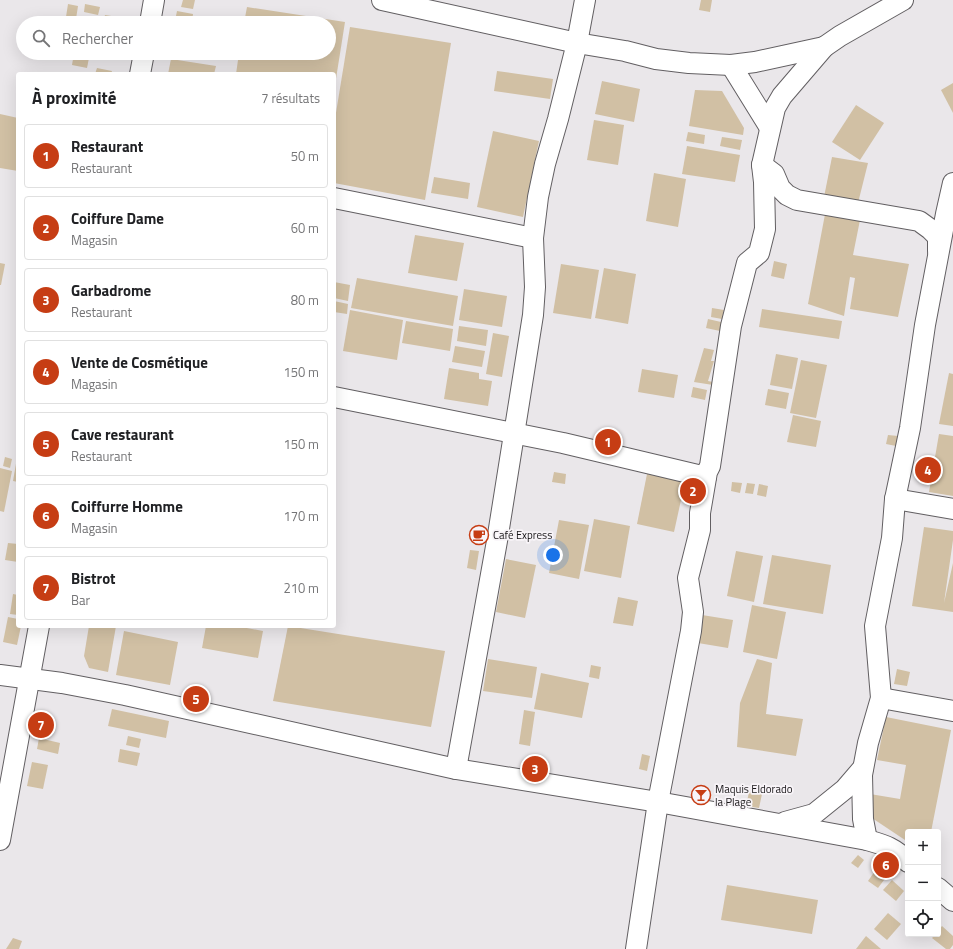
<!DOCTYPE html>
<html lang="fr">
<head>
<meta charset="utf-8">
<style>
  body { margin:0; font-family:"Titillium Web",sans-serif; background:#f6f6f6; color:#202124 }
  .controls { position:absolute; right:12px; bottom:12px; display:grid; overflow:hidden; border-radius:4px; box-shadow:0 4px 16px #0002 }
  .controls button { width:36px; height:36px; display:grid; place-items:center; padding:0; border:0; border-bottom:1px solid #e0e0e0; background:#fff; color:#202124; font:20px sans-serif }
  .you { position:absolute; left:553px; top:555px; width:14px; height:14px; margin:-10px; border:3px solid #fff; border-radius:50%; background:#1a73e8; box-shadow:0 0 0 6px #1a73e833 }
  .badge { display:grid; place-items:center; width:26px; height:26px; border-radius:50%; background:#c63d14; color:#fff; font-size:13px; font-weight:700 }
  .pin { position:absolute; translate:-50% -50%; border:2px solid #fff; box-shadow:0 1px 4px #0006 }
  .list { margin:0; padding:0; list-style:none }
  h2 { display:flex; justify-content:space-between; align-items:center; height:52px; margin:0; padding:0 16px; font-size:17px }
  h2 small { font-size:13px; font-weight:400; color:#757577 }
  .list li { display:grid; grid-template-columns:26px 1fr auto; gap:12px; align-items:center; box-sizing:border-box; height:64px; margin:0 8px 8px; padding:0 8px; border:1px solid #e0e0e0; border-radius:4px }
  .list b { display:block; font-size:15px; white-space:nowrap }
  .list p { margin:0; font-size:13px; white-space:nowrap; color:#757577 }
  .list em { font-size:13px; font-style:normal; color:#757577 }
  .icon { flex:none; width:22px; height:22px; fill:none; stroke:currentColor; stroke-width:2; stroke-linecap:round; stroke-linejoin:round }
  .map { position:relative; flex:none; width:953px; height:949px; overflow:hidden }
  .search { position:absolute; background:#fff; box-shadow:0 4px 16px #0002; left:16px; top:16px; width:320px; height:44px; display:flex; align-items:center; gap:10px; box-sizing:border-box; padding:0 14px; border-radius:22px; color:#757577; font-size:15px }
  .panel { position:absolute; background:#fff; box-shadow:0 4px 16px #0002; left:16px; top:72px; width:320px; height:556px; border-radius:4px }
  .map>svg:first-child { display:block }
</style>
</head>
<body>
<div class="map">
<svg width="953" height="949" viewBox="0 0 953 949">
  <rect width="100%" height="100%" fill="#eae7ea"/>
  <g fill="#d1c0a4">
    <polygon points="183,0 195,0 193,9 181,7"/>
    <polygon points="701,0 712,0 710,12 699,10"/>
    <polygon points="68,4 78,6 76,19 66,17"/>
    <polygon points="85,4 100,7 98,15 84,12"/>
    <polygon points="247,7 345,22 335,85 334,74 236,74 239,53 329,53 329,23 244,23"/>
    <polygon points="177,11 193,14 192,23 175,21"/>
    <polygon points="105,15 124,18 124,23 103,23"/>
    <polygon points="54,19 71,22 71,23 54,23"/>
    <polygon points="350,27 451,43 425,200 334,183 334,125"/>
    <polygon points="74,53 90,53 87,68 72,65"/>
    <polygon points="171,59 216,66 214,74 168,74"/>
    <polygon points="97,68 112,71 111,74 95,74"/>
    <polygon points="497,71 553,79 550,99 494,91"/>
    <polygon points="602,81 640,89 634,122 595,114"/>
    <polygon points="953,83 953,113 941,90"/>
    <polygon points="695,90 722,91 744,128 743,135 689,126"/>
    <polygon points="856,105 884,123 860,160 832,142"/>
    <polygon points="0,114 18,118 18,171 0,168"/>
    <polygon points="594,120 624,125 618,165 587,160"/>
    <polygon points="493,131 539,141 523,217 477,207"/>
    <polygon points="688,132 705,135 704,144 686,141"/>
    <polygon points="722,137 742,140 740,150 720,146"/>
    <polygon points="687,146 740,155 735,182 682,174"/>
    <polygon points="832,157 868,163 858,203 824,197"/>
    <polygon points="654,173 686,179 678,227 646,221"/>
    <polygon points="434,177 470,183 468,199 431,193"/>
    <polygon points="826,209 861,215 853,255 909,264 898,317 850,309 855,278 850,277 844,316 808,304"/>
    <polygon points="415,235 464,243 457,281 408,273"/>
    <polygon points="774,261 787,264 784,279 771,276"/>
    <polygon points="0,263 5,264 1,285 0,285"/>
    <polygon points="561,264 599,270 591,319 553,313"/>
    <polygon points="604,268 636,274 628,324 595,318"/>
    <polygon points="357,278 458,296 453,326 351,308"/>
    <polygon points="334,282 350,285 348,301 334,298"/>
    <polygon points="464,289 507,296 502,327 459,320"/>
    <polygon points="334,301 348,304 347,314 334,312"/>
    <polygon points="712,308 724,310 722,319 711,317"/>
    <polygon points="762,309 842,321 839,339 759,327"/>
    <polygon points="350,310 403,320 397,360 343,351"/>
    <polygon points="708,319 721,322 720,331 706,328"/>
    <polygon points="406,321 453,329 450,351 402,343"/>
    <polygon points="459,326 488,330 486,346 457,341"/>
    <polygon points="493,333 509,336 502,377 486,374"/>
    <polygon points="455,346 485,351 482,367 452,362"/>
    <polygon points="704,348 714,350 711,361 714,361 708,381 713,382 713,385 694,382"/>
    <polygon points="776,354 798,358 792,389 770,385"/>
    <polygon points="801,360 827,365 816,418 790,413"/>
    <polygon points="449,368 479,373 479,379 492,381 488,406 444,399"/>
    <polygon points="642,369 678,375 674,398 638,392"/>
    <polygon points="949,373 953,374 953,426 939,424"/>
    <polygon points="693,387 707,390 705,400 691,397"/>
    <polygon points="768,389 789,393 786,409 765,405"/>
    <polygon points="793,415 821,421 816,447 787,442"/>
    <polygon points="939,434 953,436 953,496 929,492"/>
    <polygon points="888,435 898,436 896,446 886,444"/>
    <polygon points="5,457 12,459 10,468 3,466"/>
    <polygon points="17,458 18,458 18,482 13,481"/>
    <polygon points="0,468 12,471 4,512 0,511"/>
    <polygon points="554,472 566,474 565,484 552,482"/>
    <polygon points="647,474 685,482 674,532 637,524"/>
    <polygon points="732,482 742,483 740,493 731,491"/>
    <polygon points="747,483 755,484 753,494 745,493"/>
    <polygon points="759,484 768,486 766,497 757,495"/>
    <polygon points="594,519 630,526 621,578 584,571"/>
    <polygon points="559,520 589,525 579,579 549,573"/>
    <polygon points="924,527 953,531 953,540 944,603 953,563 953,612 912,606"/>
    <polygon points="8,543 18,544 18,562 5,560"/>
    <polygon points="470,550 479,551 476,570 467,568"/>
    <polygon points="736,551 763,556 754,602 727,596"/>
    <polygon points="772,555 831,565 823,614 763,604"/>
    <polygon points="506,559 536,565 525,618 496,612"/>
    <polygon points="13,594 18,595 18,615 10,614"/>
    <polygon points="618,597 638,601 633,626 613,623"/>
    <polygon points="752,605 786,612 777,659 743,652"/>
    <polygon points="702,615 733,620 728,648 698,643"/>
    <polygon points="8,617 18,619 18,626 21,626 17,645 3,642"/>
    <polygon points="89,626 116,626 108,672 89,668 84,656"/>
    <polygon points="206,626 236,626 263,631 258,658 202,648"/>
    <polygon points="288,626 445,651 431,727 273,701"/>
    <polygon points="124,631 178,642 170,685 116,675"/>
    <polygon points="488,659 537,667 532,698 483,691"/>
    <polygon points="757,659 772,663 766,714 803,719 796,756 737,747 740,703"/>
    <polygon points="591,665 601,667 599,679 589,677"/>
    <polygon points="897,669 910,672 907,686 894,684"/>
    <polygon points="541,673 589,683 582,718 534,709"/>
    <polygon points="112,709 169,721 166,738 108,726"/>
    <polygon points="524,710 535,712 530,746 519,744"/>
    <polygon points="886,717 951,730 931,832 908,832 908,842 866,814 870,794 900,799 906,765 877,760"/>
    <polygon points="128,736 141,739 139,748 126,745"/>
    <polygon points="39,738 60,743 58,754 37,749"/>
    <polygon points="120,749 140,753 137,766 118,762"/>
    <polygon points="642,754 650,756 647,771 639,769"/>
    <polygon points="32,762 48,765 43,789 27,786"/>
    <polygon points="749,792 762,794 759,808 746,806"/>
    <polygon points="858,855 864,860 858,868 851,863"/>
    <polygon points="877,868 887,876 878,888 868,881"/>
    <polygon points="892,880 904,891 896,901 883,890"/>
    <polygon points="727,885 818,900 812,934 721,920"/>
    <polygon points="888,913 901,924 887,940 874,929"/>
    <polygon points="942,926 953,936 953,945 950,949 946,949 932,938 936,934 938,934 938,931"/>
    <polygon points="866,936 881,949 856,949"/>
    <polygon points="13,938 22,941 19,949 6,949"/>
  </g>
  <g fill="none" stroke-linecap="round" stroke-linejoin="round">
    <g stroke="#625f62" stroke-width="22">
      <g id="street">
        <polyline points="382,0 577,43 625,51 656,59 689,63 731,65 755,62 824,47"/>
        <polyline points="150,23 154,0"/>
        <polyline points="731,65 770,128"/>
        <polyline points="140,74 144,53"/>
        <polyline points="762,165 774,174 780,188 787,195 797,200 919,221 930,229 938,237 938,251"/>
        <polyline points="334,198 533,238"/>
        <polyline points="334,397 563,443 706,477"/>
        <polyline points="895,499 953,509"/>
        <path d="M0,675L62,683L125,695L456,769L658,802L867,840C885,845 895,848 908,862"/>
        <polyline points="881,698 953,711"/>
        <polyline points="456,769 497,541 533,315 535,287 533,238 538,197 545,164 558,119 577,43 585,0"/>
        <polyline points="785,822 814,814 845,789 863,768"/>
        <polyline points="0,840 39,626"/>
        <polyline points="867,840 863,819 862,775 868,743 881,698 875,626 892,538 895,499 910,428 925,325 946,214 953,183"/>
        <polyline points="938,888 953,901"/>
        <polyline points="636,949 658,802 691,631 693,612 688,578 700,530 700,513 707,472 710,466 731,326 747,263 759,253 765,229 764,182 762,165 775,108 782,96 824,47 840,36 903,0"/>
      </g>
    </g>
    <use href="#street" stroke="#fff" stroke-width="20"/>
  </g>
  <defs>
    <g id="cafe-ring" transform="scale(1)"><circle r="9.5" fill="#f8f4f8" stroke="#c63d14" stroke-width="1.5"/><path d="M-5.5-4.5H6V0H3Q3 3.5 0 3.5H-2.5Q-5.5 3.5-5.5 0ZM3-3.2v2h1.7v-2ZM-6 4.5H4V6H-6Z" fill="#c63d14"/></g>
    <g id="bar-ring" transform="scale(1)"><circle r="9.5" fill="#f8f4f8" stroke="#c63d14" stroke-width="1.5"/><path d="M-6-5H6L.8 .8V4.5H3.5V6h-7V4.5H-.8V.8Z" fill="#c63d14"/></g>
  </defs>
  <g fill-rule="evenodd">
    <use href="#cafe-ring" x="479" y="535"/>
    <use href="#bar-ring" x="701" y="795"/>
  </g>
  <g text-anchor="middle" stroke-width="3.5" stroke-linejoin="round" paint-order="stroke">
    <g font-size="11" fill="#191719" stroke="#f8f4f8" text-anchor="start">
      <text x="493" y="539">Café Express</text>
      <text x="715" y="793">Maquis Eldorado<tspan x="715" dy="13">la Plage</tspan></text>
    </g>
  </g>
</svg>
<div class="controls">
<button>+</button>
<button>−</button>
<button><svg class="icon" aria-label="locate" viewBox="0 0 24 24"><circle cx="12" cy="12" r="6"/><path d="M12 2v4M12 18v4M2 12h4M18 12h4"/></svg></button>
</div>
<div class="you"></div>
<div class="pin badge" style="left:608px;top:442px">1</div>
<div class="pin badge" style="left:693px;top:491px">2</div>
<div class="pin badge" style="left:535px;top:769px">3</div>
<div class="pin badge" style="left:928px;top:470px">4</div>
<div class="pin badge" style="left:196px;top:699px">5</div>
<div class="pin badge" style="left:886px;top:865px">6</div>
<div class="pin badge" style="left:41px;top:725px">7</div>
<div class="search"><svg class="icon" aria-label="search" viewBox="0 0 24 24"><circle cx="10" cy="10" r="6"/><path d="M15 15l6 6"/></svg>Rechercher</div>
<section class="panel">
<h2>À proximité<small>7 résultats</small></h2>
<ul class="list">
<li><span class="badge">1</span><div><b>Restaurant</b><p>Restaurant</p></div><em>50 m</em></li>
<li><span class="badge">2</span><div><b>Coiffure Dame</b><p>Magasin</p></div><em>60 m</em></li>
<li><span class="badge">3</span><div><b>Garbadrome</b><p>Restaurant</p></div><em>80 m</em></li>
<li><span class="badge">4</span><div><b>Vente de Cosmétique</b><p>Magasin</p></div><em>150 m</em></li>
<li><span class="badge">5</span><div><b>Cave restaurant</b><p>Restaurant</p></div><em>150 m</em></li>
<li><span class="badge">6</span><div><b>Coiffurre Homme</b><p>Magasin</p></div><em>170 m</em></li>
<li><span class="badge">7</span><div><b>Bistrot</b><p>Bar</p></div><em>210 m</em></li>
</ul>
</section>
</div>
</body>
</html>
